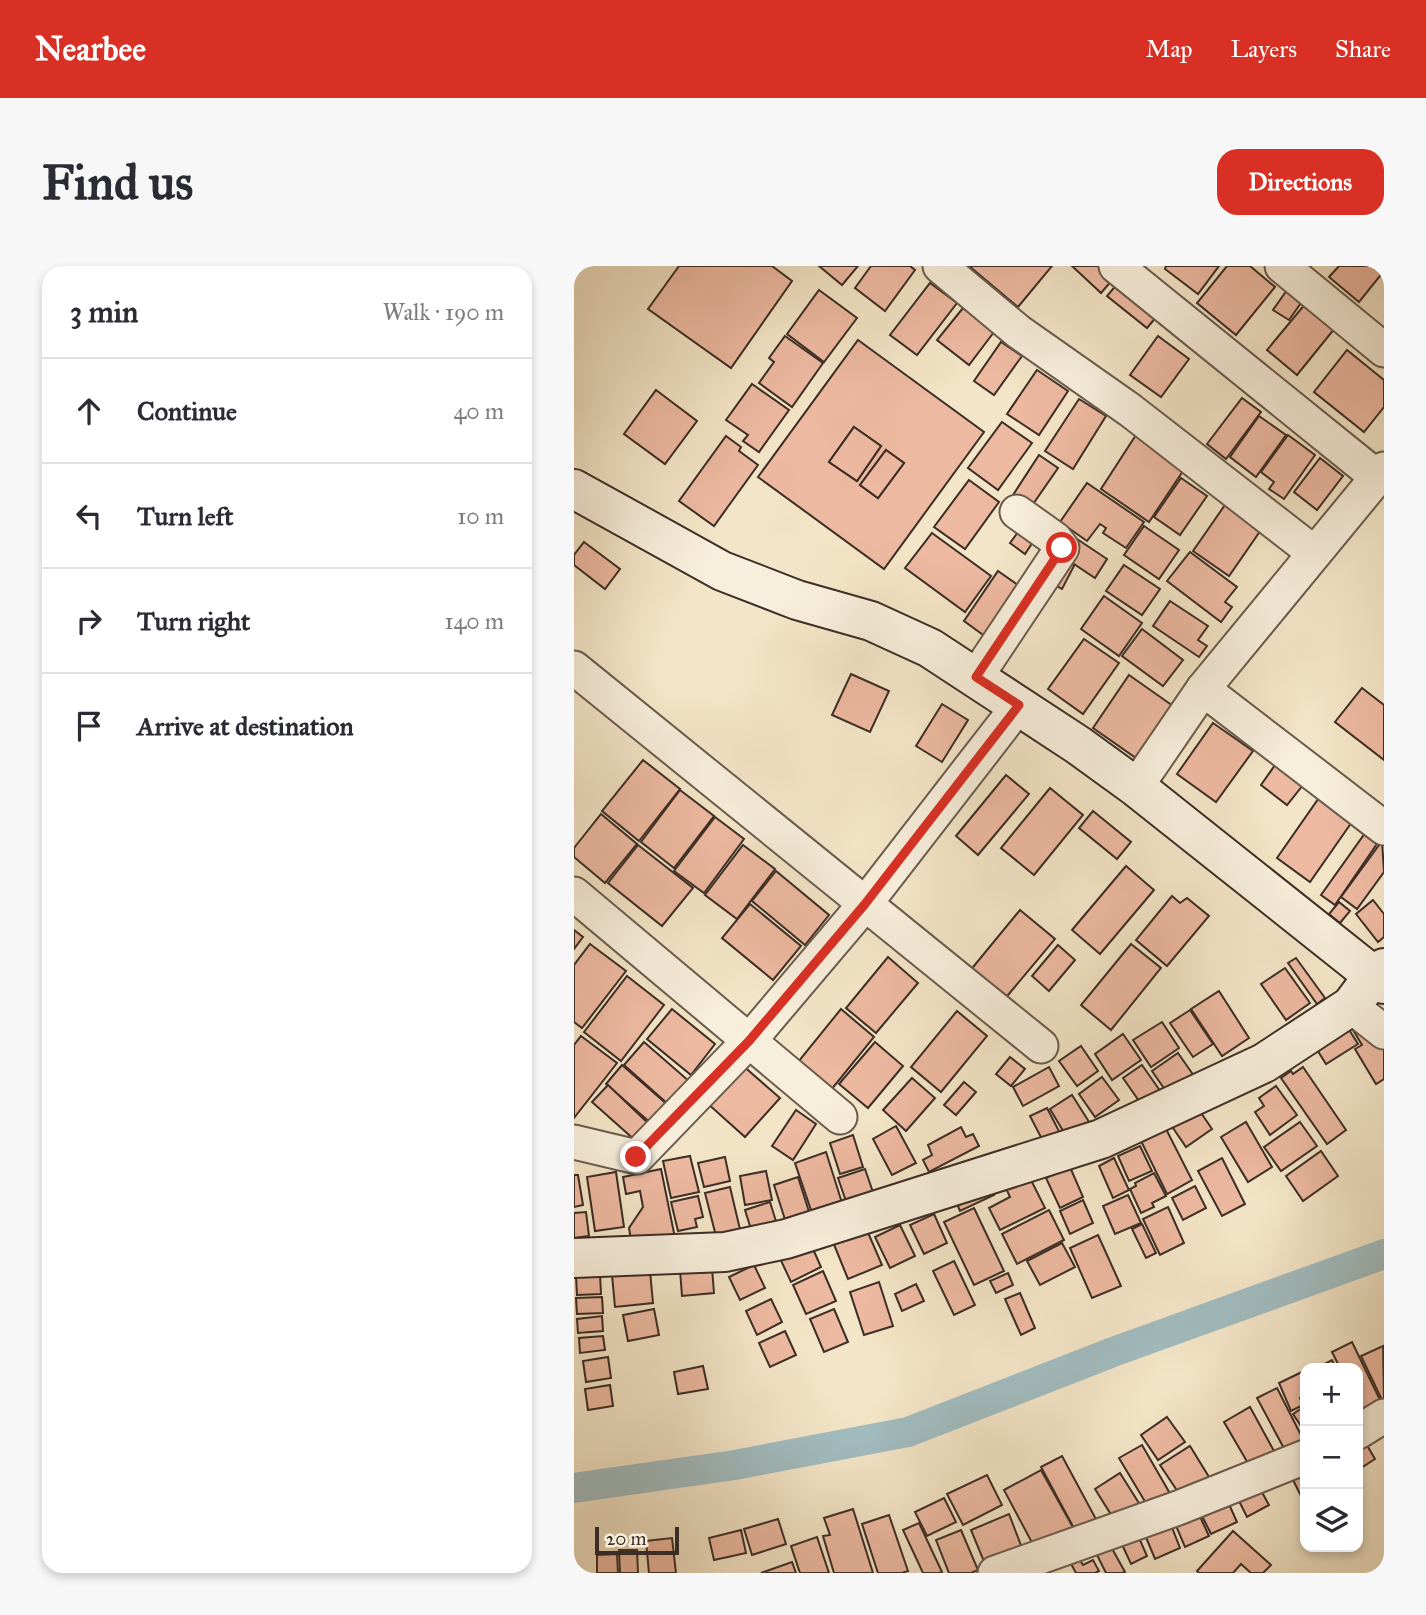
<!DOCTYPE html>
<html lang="en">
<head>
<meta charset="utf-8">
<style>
  body { margin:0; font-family:"IM FELL Great Primer",serif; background:#f7f7f7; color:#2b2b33 }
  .controls { position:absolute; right:21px; bottom:21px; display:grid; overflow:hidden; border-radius:14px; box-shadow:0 4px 10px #0003 }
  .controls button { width:63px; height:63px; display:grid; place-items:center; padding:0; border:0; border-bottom:2px solid #e1e1e2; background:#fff; color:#2b2b33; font:35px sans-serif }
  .scale { position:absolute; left:21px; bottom:18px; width:84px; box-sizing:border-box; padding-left:7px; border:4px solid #3c2d25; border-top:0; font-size:19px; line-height:24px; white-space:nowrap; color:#3c2d25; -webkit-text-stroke:5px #f7eedb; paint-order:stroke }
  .stop { position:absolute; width:21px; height:21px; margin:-16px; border:5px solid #d93025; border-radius:50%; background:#fff }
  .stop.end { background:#d93025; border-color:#fff; box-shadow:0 2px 7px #0008 }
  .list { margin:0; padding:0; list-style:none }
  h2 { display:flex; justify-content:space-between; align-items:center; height:91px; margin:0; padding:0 28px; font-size:30px }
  h2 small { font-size:23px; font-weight:400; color:#7c7c81 }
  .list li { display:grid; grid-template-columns:46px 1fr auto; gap:21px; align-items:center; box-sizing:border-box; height:105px; padding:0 28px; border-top:2px solid #e1e1e2 }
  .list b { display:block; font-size:26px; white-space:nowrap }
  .list em { font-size:23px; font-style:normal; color:#7c7c81 }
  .icon { flex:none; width:38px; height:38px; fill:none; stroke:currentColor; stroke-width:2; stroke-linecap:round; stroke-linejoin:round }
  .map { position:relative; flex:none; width:810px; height:1307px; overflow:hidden; border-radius:21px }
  header { display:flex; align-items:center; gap:42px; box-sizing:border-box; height:98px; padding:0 35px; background:#d93025; color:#fff }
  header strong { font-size:33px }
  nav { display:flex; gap:38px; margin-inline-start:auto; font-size:24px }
  .intro { display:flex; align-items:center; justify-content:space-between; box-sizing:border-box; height:168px; padding:0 42px }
  h1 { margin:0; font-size:49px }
  .button { padding:18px 32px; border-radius:21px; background:#d93025; color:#fff; font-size:24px; font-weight:700 }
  main { display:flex; gap:42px; padding:0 42px }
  aside { flex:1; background:#fff; border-radius:21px; box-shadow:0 4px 10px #0003 }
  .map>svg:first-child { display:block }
</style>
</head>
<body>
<header>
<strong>Nearbee</strong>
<nav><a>Map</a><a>Layers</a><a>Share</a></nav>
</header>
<div class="intro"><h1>Find us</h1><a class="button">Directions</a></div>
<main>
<aside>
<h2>3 min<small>Walk · 190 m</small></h2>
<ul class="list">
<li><svg class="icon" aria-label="ahead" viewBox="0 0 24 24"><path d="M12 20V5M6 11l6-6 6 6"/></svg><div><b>Continue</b></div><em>40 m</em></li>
<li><svg class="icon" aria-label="left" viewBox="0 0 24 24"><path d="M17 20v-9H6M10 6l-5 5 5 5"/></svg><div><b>Turn left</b></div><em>10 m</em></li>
<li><svg class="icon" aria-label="right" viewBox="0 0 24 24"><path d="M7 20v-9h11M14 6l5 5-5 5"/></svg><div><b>Turn right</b></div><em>140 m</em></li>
<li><svg class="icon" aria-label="arrive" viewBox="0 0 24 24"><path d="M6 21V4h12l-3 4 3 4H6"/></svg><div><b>Arrive at destination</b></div></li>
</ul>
</aside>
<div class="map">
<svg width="810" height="1307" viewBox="0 0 810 1307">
  <rect width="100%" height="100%" fill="#f3e5c7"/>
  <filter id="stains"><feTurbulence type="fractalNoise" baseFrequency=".00286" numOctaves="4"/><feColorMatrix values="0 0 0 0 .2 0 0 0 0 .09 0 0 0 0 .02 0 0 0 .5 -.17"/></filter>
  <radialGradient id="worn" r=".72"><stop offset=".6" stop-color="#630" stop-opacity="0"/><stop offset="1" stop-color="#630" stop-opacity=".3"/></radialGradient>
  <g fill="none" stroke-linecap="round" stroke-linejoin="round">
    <polyline stroke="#a1bcc0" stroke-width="30" points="0,1222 161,1199 334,1166 539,1086 810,988"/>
  </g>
  <g fill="#edb9a1" stroke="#3c2d25" stroke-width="2" fill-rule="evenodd">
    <polygon points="105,0 198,0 218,15 157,102 74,43"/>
    <polygon points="245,0 284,0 268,19"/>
    <polygon points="297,0 336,0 341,4 311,45 281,22"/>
    <polygon points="395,0 478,0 444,41"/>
    <polygon points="498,0 527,0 540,12 527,27"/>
    <polygon points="592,0 645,0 624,28 591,3"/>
    <polygon points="653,0 676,0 701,21 662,69 623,37"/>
    <polygon points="765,0 810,0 810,5 785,36 755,11"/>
    <polygon points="356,17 383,37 343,89 316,69"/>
    <polygon points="544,17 583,50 573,62 533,30"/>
    <polygon points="245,24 283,52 250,96 213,68"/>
    <polygon points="713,24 729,34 715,54 699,44"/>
    <polygon points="732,37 761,62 723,109 693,84"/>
    <polygon points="389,42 420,66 395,99 363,74"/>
    <polygon points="211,70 249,97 218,141 185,117 200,96 195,92"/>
    <polygon points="584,70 615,93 587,131 556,109"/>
    <path d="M284,74L410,166L310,303L184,211ZM280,161L307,180L283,215L255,196ZM312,184L330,197L304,232L286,219Z"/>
    <polygon points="427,76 448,90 420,129 400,115"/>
    <polygon points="773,84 810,114 810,141 790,166 740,126"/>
    <polygon points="463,104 494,125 465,169 433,148"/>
    <polygon points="178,118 215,144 185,186 169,175 174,169 152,154"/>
    <polygon points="82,124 123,155 91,198 50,168"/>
    <polygon points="668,132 687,146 652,193 633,178"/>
    <polygon points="505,133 532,150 499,203 471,185"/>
    <polygon points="685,150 712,169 682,211 656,191"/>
    <polygon points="428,156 458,177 424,224 394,202"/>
    <polygon points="280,161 307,180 283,215 255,196"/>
    <polygon points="562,169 611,202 575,256 527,223"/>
    <polygon points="714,169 741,189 710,233 695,223 700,216 687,206"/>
    <polygon points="152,170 167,181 165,185 184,199 140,260 105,235"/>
    <polygon points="312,184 330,197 304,232 286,219"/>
    <polygon points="465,189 484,202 457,241 439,229"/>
    <polygon points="746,192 769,210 743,244 720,226"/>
    <polygon points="607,212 633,230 606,269 580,251"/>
    <polygon points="395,214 425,236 391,283 360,261"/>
    <polygon points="513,217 570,256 552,282 529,267 532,262 526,258 513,275 486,256"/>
    <polygon points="653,236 689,261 655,310 619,285"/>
    <polygon points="570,260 605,284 585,313 550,289"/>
    <polygon points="447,262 461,273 451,288 436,277"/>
    <polygon points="358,267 417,310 391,346 331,302"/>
    <polygon points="500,271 533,293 521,312 488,290"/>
    <polygon points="10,276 46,303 31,323 0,299 0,289"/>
    <polygon points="616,286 663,321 651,336 658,341 647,356 593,315"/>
    <polygon points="486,292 500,300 488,323 473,315"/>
    <polygon points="550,299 586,323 568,349 532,325"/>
    <polygon points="424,305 447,321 412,371 390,355"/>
    <polygon points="530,330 568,357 545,390 507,363"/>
    <polygon points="596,335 634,360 624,374 633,380 625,391 579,360"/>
    <polygon points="568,363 609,394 589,420 548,390"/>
    <polygon points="510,373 545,397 509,448 474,423"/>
    <polygon points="277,408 315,425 296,466 258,449"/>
    <polygon points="555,409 599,440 562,492 519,462"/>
    <polygon points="788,422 810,439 810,494 761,456"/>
    <polygon points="368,438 394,454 368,496 342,480"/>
    <polygon points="639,457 679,485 642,536 603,508"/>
    <polygon points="69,494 106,523 65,575 28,545"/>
    <polygon points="701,499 729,519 713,539 687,519"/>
    <polygon points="432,509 455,528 404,589 382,570"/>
    <polygon points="476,522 509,549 460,609 427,582"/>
    <polygon points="106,524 140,550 100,602 67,576"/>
    <polygon points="747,529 780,553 736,616 703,592"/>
    <polygon points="519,545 557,576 543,593 505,562"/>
    <polygon points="27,548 63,578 31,617 0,591 0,582"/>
    <polygon points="141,551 170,573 130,627 100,605"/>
    <polygon points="794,563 807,572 761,639 747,629"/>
    <polygon points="808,575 810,606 783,643 767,631"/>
    <polygon points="64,579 119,622 88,660 34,617"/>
    <polygon points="169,579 201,603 163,653 131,629"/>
    <polygon points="552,600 580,624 526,688 498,664"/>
    <polygon points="202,605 255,649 231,679 178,635"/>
    <polygon points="598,630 606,637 613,632 635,650 593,700 562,674"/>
    <polygon points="799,634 810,648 810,671 804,676 782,648"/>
    <polygon points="765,636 776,645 766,657 755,648"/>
    <polygon points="176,638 227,680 199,714 148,672"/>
    <polygon points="446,644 481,673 429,735 395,706"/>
    <polygon points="0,664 9,671 0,683"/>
    <polygon points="16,678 52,705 8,762 0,756 0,699"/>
    <polygon points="557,678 587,702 537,764 507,739"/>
    <polygon points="484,679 501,694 475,725 458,710"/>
    <polygon points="314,691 344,717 302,767 272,742"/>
    <polygon points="722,692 751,732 743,738 714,697"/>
    <polygon points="711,702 736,737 712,754 687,718"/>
    <polygon points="53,710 90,739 47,795 10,766"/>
    <polygon points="645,725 675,772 648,790 617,743"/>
    <polygon points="98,743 141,778 117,809 73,773"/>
    <polygon points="267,743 300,771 257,824 224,796"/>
    <polygon points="616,744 639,778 619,791 596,757"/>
    <polygon points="383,745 413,770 367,826 337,801"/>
    <polygon points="588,756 605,782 577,801 559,774"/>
    <polygon points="787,759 810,775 810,813 802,818 781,783 788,779 779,764"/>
    <polygon points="774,762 784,778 752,798 742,782"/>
    <polygon points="549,768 567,794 538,814 521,788"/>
    <polygon points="7,770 43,797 0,852 0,779"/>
    <polygon points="70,776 116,816 95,839 50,799"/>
    <polygon points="301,776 329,800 294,842 265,818"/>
    <polygon points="507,780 524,805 503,820 485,795"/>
    <polygon points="604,787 620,810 594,828 578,805"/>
    <polygon points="436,791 451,803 437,820 422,808"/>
    <polygon points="167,798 206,832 171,871 133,837"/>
    <polygon points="48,799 95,840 79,859 32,818"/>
    <polygon points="568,799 589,829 570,842 549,812"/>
    <polygon points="475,801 485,820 449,840 439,821"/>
    <polygon points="729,801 772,864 753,878 707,812 717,805 719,808"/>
    <polygon points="528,811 545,834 521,851 505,828"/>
    <polygon points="338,812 361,832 332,865 309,844"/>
    <polygon points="390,816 402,826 382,849 370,839"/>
    <polygon points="34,819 77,860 63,876 18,836"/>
    <polygon points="702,820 723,849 696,869 681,846 690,840 685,832"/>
    <polygon points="498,829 517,859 494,873 476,843"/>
    <polygon points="623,841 638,863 612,881 597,859"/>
    <polygon points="473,842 488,871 471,879 456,850"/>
    <polygon points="222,844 242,858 219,894 198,880"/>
    <polygon points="672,856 698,901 674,916 647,871"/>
    <polygon points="726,856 743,880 707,905 690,881"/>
    <polygon points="322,860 342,897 318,909 299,873"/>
    <polygon points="387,861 392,871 399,868 405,880 355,906 349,894 358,889 354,879"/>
    <polygon points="592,863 618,914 593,928 567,875"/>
    <polygon points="279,869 289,901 266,908 256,877"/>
    <polygon points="566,880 578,905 555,915 544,890"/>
    <polygon points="747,885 764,910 729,935 712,910"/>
    <polygon points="252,886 269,940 239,950 221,897"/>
    <polygon points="116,890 125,926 97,932 89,895"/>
    <polygon points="151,891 156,915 130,921 124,897"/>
    <polygon points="540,892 555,924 539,932 525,900"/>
    <polygon points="648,892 671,938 648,950 624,905"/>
    <polygon points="496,901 509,931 486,942 472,912"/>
    <polygon points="87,903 101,972 58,980 55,962 69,941 66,925 52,928 49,911"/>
    <polygon points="291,903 301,932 274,941 264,912"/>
    <polygon points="192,905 198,934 171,939 166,910"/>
    <polygon points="42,906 50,961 21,965 13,911"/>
    <polygon points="453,906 471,942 426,964 415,942 436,931 430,918"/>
    <polygon points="580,907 592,930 578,937 580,941 567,947 556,923 562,920 561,917"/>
    <polygon points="0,909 4,909 9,939 0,941"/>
    <polygon points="224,911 238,955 214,963 200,919"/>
    <polygon points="415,917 420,929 386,945 381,933"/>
    <polygon points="621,920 632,942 609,954 598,932"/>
    <polygon points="156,921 168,972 144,978 131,927"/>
    <polygon points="554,929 567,957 541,968 529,940"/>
    <polygon points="124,930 129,951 121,953 123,961 104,965 97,936"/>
    <polygon points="509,934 519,957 496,968 486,945"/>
    <polygon points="196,936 205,965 180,973 171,944"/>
    <polygon points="594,941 610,977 586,989 569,953"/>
    <polygon points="400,942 430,1005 400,1019 370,956"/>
    <polygon points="475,944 490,974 443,998 428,968"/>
    <polygon points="12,946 15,970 0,972 0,947"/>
    <polygon points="360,948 373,977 350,988 336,959"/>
    <polygon points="568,958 582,987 572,992 558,963"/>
    <polygon points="326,959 341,990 316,1002 301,971"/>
    <polygon points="292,962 308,999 274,1013 259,976"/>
    <polygon points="524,969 547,1020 518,1032 496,982"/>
    <polygon points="235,974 247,1001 217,1016 204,988"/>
    <polygon points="488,977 501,1001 466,1019 453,995"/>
    <polygon points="380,995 401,1039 380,1049 359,1005"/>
    <polygon points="180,999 191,1022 166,1034 155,1011"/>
    <polygon points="138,1002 140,1027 108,1030 106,1004"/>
    <polygon points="76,1005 79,1037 41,1041 38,1009"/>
    <polygon points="249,1005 262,1035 232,1048 219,1019"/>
    <polygon points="434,1007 439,1019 422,1027 416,1015"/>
    <polygon points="26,1008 27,1028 3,1029 2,1010"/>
    <polygon points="305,1016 319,1060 290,1069 276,1026"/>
    <polygon points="342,1018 350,1035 328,1045 321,1028"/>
    <polygon points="446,1027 461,1062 447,1069 431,1033"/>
    <polygon points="28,1031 29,1047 3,1048 2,1032"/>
    <polygon points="197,1033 208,1056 183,1069 172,1045"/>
    <polygon points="80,1043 85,1069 54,1075 49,1049"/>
    <polygon points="260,1043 274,1076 250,1086 236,1053"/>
    <polygon points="28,1050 29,1065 4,1067 3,1053"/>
    <polygon points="211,1065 222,1089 196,1101 185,1077"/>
    <polygon points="29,1070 31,1084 6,1087 5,1072"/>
    <polygon points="778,1076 807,1136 787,1146 784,1139 784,1102 766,1102 758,1086"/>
    <polygon points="809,1080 810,1135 809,1136 787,1090"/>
    <polygon points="34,1091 37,1112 12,1116 9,1095"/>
    <polygon points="758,1094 762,1102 743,1102"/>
    <polygon points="129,1100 134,1123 104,1128 100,1106"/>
    <polygon points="728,1106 731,1115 731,1130 726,1132 729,1139 717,1145 705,1117"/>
    <polygon points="36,1119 39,1140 14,1144 11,1123"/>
    <polygon points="703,1122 731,1177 713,1188 683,1132"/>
    <polygon points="731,1140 731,1166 719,1148"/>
    <polygon points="676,1141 700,1185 675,1199 650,1156"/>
    <polygon points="593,1151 611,1176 584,1194 567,1169"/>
    <polygon points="787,1169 801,1193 787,1202 784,1198 784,1171"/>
    <polygon points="568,1179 598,1231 576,1244 545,1192"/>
    <polygon points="616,1180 635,1211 606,1229 586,1199"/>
    <polygon points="488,1190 523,1255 502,1266 467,1201"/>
    <polygon points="731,1201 731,1235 730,1236 716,1208"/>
    <polygon points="467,1204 501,1265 463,1286 430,1224"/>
    <polygon points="546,1207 568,1242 543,1258 521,1223"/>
    <polygon points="413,1209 428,1239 389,1259 373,1228"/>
    <polygon points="683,1217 695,1239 673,1251 662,1229"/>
    <polygon points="650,1227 663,1256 637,1268 623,1240"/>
    <polygon points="370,1232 382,1256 353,1270 341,1246"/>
    <polygon points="279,1243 299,1307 260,1307 249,1270 256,1269 250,1252"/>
    <polygon points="623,1244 635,1270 611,1281 600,1255"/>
    <polygon points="435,1248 448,1282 411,1298 397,1264"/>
    <polygon points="315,1249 334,1305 328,1307 304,1307 288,1258"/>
    <polygon points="204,1253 212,1278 178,1289 170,1263"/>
    <polygon points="345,1257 368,1306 365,1307 349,1307 329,1264"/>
    <polygon points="597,1259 606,1282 581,1293 571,1269"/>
    <polygon points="167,1264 172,1287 140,1294 135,1272"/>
    <polygon points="387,1264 404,1304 397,1307 375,1307 362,1274"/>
    <polygon points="562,1265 573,1290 557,1298 545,1272"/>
    <polygon points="659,1265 697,1299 689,1307 677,1307 667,1298 659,1307 625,1307 623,1305"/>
    <polygon points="243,1271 255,1307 226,1307 217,1280"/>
    <polygon points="98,1272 102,1307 75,1307 72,1275"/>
    <polygon points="536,1279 551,1306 548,1307 532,1307 522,1287"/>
    <polygon points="45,1284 63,1284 64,1307 46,1307"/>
    <polygon points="43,1288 44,1307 23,1307 23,1289"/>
    <polygon points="504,1291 509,1299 519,1294 525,1305 521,1307 502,1307 496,1296"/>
    <polygon points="218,1296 222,1307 187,1307"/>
  </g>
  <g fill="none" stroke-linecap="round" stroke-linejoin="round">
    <g stroke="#6a5b4e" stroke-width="37">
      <g id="street">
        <polyline points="366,0 445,66 556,144 739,286"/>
        <polyline points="542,0 803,211"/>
        <polyline points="708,0 810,84"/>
        <polyline points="0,402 467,780"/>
        <polyline points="402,411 488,282 481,273 443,246"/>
        <polyline points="629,423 810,562"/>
        <polyline points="562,521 629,423 810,203"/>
        <polyline points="0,628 266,851"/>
        <polyline points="777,740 810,766"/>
        <polyline points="0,876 63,891 175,775 291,638 445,439"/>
        <polyline points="784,1166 810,1150"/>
        <polyline points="421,1307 604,1242 731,1191"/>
      </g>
    </g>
    <g stroke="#3c2d25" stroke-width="42">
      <g id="secondary">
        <polyline points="0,223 148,305 223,334 297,355 356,382 504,479 562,521 810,718"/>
        <polyline points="0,992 151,986 212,973 527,873 690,797 777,740 800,709 810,702"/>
      </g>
    </g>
    <use href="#street" stroke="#f7eedb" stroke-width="33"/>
    <use href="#secondary" stroke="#f7eedb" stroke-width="38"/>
  </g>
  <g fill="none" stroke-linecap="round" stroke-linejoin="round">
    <polyline stroke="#d93025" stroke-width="9" points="62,891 175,775 291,638 445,439 402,411 488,282"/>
  </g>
  <rect width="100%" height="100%" filter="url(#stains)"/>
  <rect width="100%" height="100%" fill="url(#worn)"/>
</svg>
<div class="controls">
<button>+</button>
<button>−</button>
<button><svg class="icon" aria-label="layers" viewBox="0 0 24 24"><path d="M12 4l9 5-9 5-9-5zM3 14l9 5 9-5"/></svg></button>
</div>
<div class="scale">20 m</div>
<div class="stop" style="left:488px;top:282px"></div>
<div class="stop end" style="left:62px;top:891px"></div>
</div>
</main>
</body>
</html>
